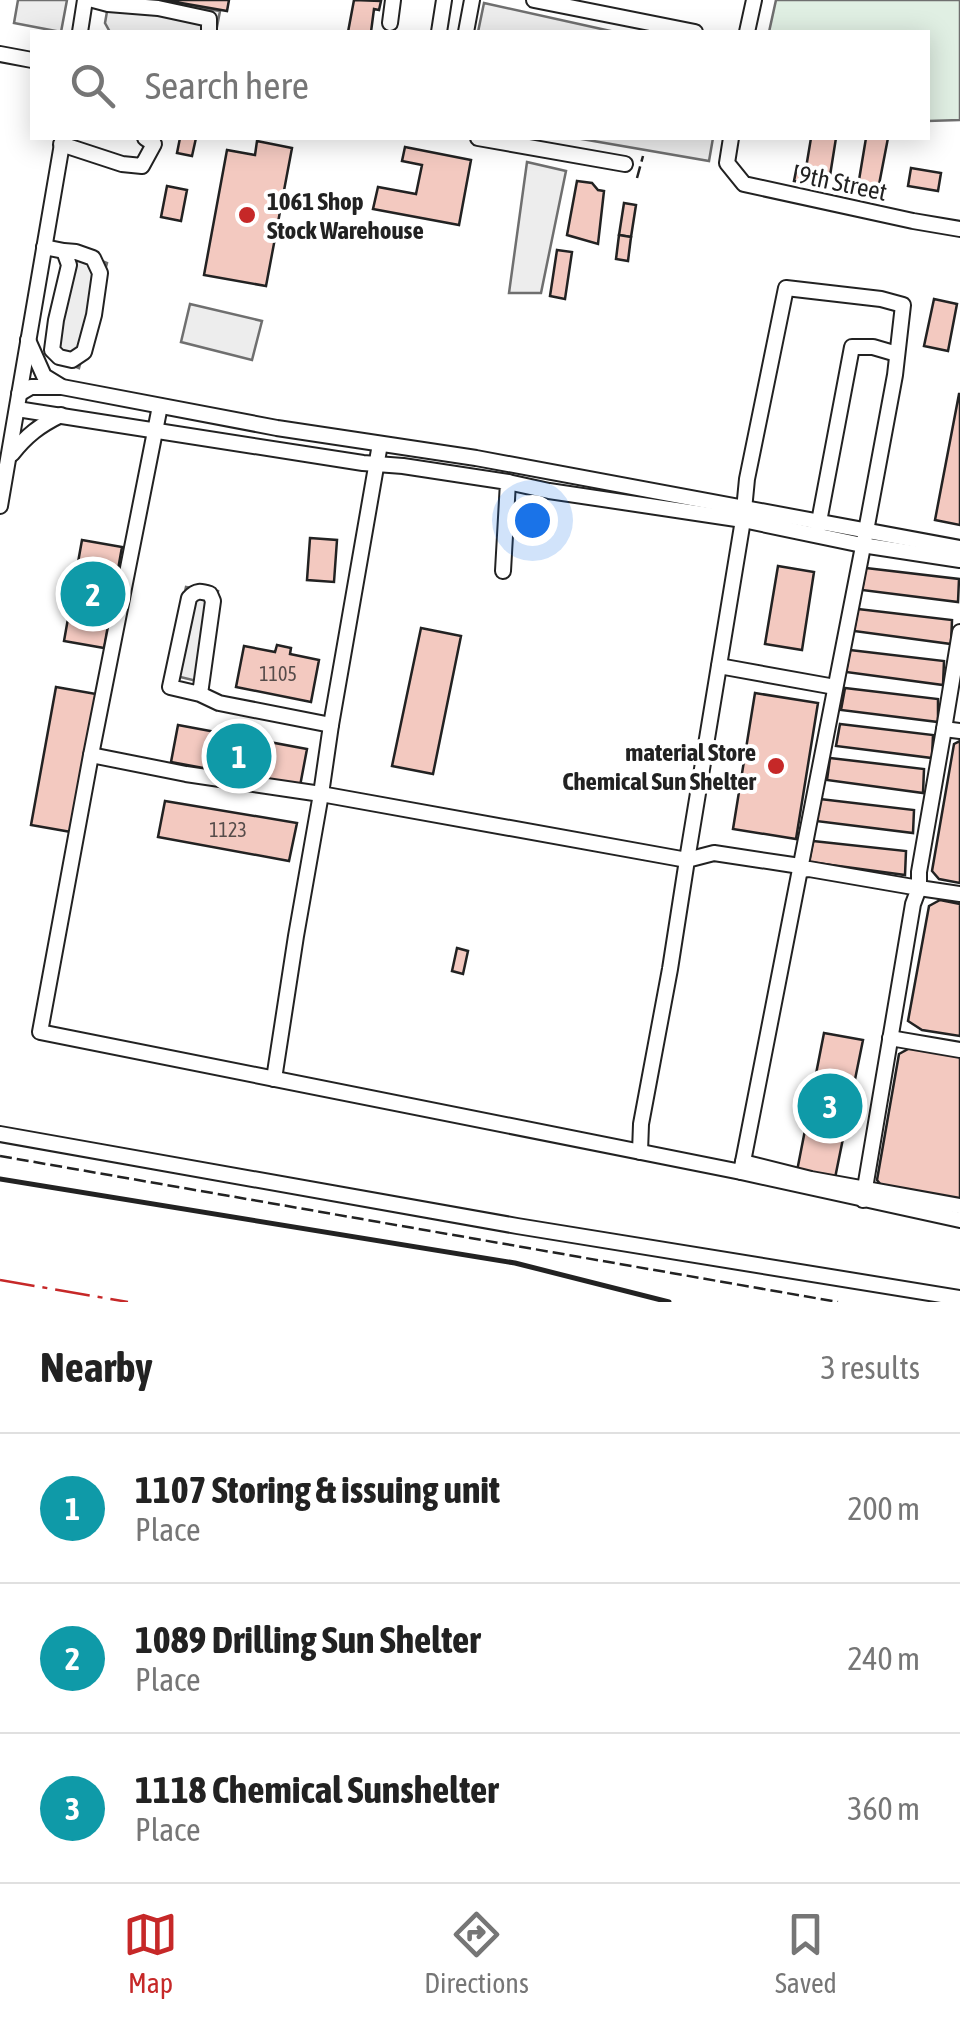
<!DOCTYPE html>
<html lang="en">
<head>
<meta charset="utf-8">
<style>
  body { margin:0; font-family:"Asap Condensed",sans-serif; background:#f2f2f2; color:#222 }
  .you { position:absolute; left:532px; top:520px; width:35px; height:35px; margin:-25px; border:8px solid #fff; border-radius:50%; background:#1a73e8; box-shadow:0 0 0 15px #1a73e833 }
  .badge { display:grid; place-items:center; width:65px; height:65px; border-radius:50%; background:#c62828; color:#fff; font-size:32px; font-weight:700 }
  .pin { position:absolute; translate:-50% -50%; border:5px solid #fff; box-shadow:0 2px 10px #0006 }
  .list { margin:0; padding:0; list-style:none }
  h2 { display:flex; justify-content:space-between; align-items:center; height:130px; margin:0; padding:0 40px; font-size:42px }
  h2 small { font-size:32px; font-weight:400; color:#767676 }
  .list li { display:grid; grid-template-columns:65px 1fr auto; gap:30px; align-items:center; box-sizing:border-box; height:150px; padding:0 40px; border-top:2px solid #e0e0e0 }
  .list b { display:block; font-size:38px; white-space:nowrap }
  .list p { margin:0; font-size:32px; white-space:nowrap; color:#767676 }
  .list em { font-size:32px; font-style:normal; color:#767676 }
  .icon { flex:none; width:55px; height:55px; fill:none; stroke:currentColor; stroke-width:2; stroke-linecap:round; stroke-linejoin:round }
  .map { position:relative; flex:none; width:960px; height:1302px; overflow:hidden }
  .search { position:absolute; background:#fff; box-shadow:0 5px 25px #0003; left:30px; right:30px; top:30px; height:110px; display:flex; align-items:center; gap:25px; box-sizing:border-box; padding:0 35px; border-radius:0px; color:#767676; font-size:38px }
  .sheet { height:580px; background:#fff }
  nav { display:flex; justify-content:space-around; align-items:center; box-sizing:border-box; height:140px; border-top:2px solid #e0e0e0; background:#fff; font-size:28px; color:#767676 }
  nav a { display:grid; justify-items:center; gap:5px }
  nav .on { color:#c62828 }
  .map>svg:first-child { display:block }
</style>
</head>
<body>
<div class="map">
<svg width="960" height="1302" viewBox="0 0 960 1302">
  <rect width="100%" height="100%" fill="#fff"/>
  <polygon fill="#e0efe3" stroke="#6f6f6f" stroke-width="2.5" points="776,0 960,0 960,120 928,121 928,32 769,32"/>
  <g fill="#ededed" stroke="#6f6f6f" stroke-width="2.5">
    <polygon points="18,0 67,0 61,32 14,23"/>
    <polygon points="109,0 149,0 220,11 216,32 110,32 105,23"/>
    <polygon points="484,3 615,32 478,32"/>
    <polygon points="576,138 713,138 709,161"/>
    <polygon points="527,162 566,171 541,293 509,293"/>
    <polygon points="68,247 107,263 79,368 47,356"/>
    <polygon points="190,304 262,321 252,360 181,342"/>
    <polygon points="186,587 218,591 205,683 168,674"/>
  </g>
  <g fill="#f3c9c0" stroke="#222" stroke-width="2.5">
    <polygon points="164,0 229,0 227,11"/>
    <polygon points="354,0 381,1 379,10 374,9 371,32 348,32"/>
    <polygon points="180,138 196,138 192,156 177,153"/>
    <polygon points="811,138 836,138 829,182 824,186 794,181 797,166 806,168"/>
    <polygon points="866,138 888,138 877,195 857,192"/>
    <polygon points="257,141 292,148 266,286 204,275 227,150 255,155"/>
    <polygon points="405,147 471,160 459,225 373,209 378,187 416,194 422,165 402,161"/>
    <polygon points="911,168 941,173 938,191 908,186"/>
    <polygon points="577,181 592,183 598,190 604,191 598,244 567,235"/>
    <polygon points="167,186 187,190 181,221 161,217"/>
    <polygon points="624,203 636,205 631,237 619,235"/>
    <polygon points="619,235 631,237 628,261 616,259"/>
    <polygon points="557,250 572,252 565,299 550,296"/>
    <polygon points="934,299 957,304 948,351 924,346"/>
    <polygon points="959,394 960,394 960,525 935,520"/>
    <polygon points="310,538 337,540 334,582 307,580"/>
    <polygon points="82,540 122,547 104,648 64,641"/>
    <polygon points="778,566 814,572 802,650 765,644"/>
    <polygon points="866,568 959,579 958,602 862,590"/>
    <polygon points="858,609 952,620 951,644 854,631"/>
    <polygon points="421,628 461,636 433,774 392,766"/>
    <polygon points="277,645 291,648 290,654 319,660 311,702 236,687 244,646 275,652"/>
    <polygon points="850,650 944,661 943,685 846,672"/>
    <polygon points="56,687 96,694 71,832 31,825"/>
    <polygon points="845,688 938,699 938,722 841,710"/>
    <polygon points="755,693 818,703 796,839 733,829"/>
    <polygon points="840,724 933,735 932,758 836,746"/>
    <polygon points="178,725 307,749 300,786 171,762"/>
    <polygon points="960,741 960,883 939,879 932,871 954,744"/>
    <polygon points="830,758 924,769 923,793 827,780"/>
    <polygon points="820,799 914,810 913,833 816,821"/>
    <polygon points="165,801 297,823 289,861 158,837"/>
    <polygon points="813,841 906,851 905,875 809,862"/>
    <polygon points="940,900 960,904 960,1036 922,1030 908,1021 929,906"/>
    <polygon points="457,948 468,951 463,974 452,971"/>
    <polygon points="824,1033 863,1040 835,1178 797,1171"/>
    <polygon points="910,1048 960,1057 960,1201 884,1189 877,1180 899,1054"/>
  </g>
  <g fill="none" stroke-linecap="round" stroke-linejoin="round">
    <g stroke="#222" stroke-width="18">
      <g id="minor">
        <polyline points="93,0 108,4 158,8 209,19 209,32"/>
        <polyline points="534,0 695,32"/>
        <polyline points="390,23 393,0"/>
        <polyline points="80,32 85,0"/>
        <polyline points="439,32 444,0"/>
        <polyline points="466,32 472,0"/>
        <polyline points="747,32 754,0"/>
        <polyline points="0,54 32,60"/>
        <polyline points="478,138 625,164"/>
        <polyline points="731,138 727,163 744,184 913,221 960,229"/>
        <polyline points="61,144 122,164 142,166 154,144 145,138"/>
        <polyline points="44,247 64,251 69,265 56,320 52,350 59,357 72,360 84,352 94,315 100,273 93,258 76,252 64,251"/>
        <polyline points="28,340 44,376 62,387 277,428 476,458 960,548"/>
        <polyline points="19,394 31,387 62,387"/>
        <polyline points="160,406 91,755 40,1032 741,1172 866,531 895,375 903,305 881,299 786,288 747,479 743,520 687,860 321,794 331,725 380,444"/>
        <polyline points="17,409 363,463 403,466 508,482 503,571"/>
        <path d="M12,454C26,436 40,425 61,415"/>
        <polyline points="508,482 549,491 743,520 862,545 960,560"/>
        <polyline points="0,506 63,138"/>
        <polyline points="818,527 852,347 873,347 897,354"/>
        <polyline points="960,632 944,729 960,731"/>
        <polyline points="719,666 835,687"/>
        <path d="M200,694L170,687L189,598C196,590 201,591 210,594L213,601L200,694L219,703L331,725"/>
        <polyline points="944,729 919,872 919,888 960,894"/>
        <polyline points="91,755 186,774 321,794 296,936 274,1079"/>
        <polyline points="800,870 809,869 919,888 913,904 863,1200"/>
        <polyline points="890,1038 960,1050"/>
        <polyline points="0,1134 517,1226 960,1298"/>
        <polyline points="640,1152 641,1124 670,969 687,860 714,853 800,866"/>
        <polyline points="743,1162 811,1179 960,1206"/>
        <polyline points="741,1172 960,1220"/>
      </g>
    </g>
    <use href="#minor" stroke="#fff" stroke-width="14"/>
    <g stroke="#222" stroke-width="2.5" stroke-dasharray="12 5" stroke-linecap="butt">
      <polyline points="637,178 643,156"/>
      <polyline points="0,1156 838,1302"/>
    </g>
    <polyline stroke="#222" stroke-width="5" points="0,1179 515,1263 669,1302"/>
    <polyline stroke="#c62828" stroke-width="2.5" stroke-dasharray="35 8 5 8" stroke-linecap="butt" points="0,1280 128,1302"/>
  </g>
  <g fill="#c62828" stroke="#fff" stroke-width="4">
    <circle cx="247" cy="215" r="10"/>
    <circle cx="776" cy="766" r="10"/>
  </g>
  <g text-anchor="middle" stroke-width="8" stroke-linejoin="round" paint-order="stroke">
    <g font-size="20" fill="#564c4a">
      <text x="278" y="681">1105</text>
      <text x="228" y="837">1123</text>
    </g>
    <g font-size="25" fill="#222" stroke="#fff">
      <text transform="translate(843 183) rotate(12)" y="9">9th Street</text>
    </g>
    <g font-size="25" font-weight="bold" fill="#222" stroke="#fff" text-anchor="start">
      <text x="267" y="210">1061 Shop<tspan x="267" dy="29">Stock Warehouse</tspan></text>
      <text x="756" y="761" text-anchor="end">material Store<tspan x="756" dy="29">Chemical Sun Shelter</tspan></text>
    </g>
  </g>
</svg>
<div class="you"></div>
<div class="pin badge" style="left:239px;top:756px;background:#0f9aa8">1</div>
<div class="pin badge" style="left:93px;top:594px;background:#0f9aa8">2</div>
<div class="pin badge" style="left:830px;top:1106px;background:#0f9aa8">3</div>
<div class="search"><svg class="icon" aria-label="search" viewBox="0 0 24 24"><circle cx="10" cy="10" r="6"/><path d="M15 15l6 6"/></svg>Search here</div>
</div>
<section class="sheet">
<h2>Nearby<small>3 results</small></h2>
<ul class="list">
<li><span class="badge" style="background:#0f9aa8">1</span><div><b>1107 Storing &amp; issuing unit</b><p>Place</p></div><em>200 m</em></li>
<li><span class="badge" style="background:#0f9aa8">2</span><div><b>1089 Drilling Sun Shelter</b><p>Place</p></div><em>240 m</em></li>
<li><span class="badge" style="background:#0f9aa8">3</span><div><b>1118 Chemical Sunshelter</b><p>Place</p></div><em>360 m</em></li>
</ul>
</section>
<nav>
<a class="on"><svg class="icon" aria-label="map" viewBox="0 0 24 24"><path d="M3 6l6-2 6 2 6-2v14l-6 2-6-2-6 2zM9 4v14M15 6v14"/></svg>Map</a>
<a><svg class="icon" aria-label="directions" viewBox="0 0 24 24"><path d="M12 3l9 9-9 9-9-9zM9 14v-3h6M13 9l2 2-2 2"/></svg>Directions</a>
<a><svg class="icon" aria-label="saved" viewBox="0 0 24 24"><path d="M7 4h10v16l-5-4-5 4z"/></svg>Saved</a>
</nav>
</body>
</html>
